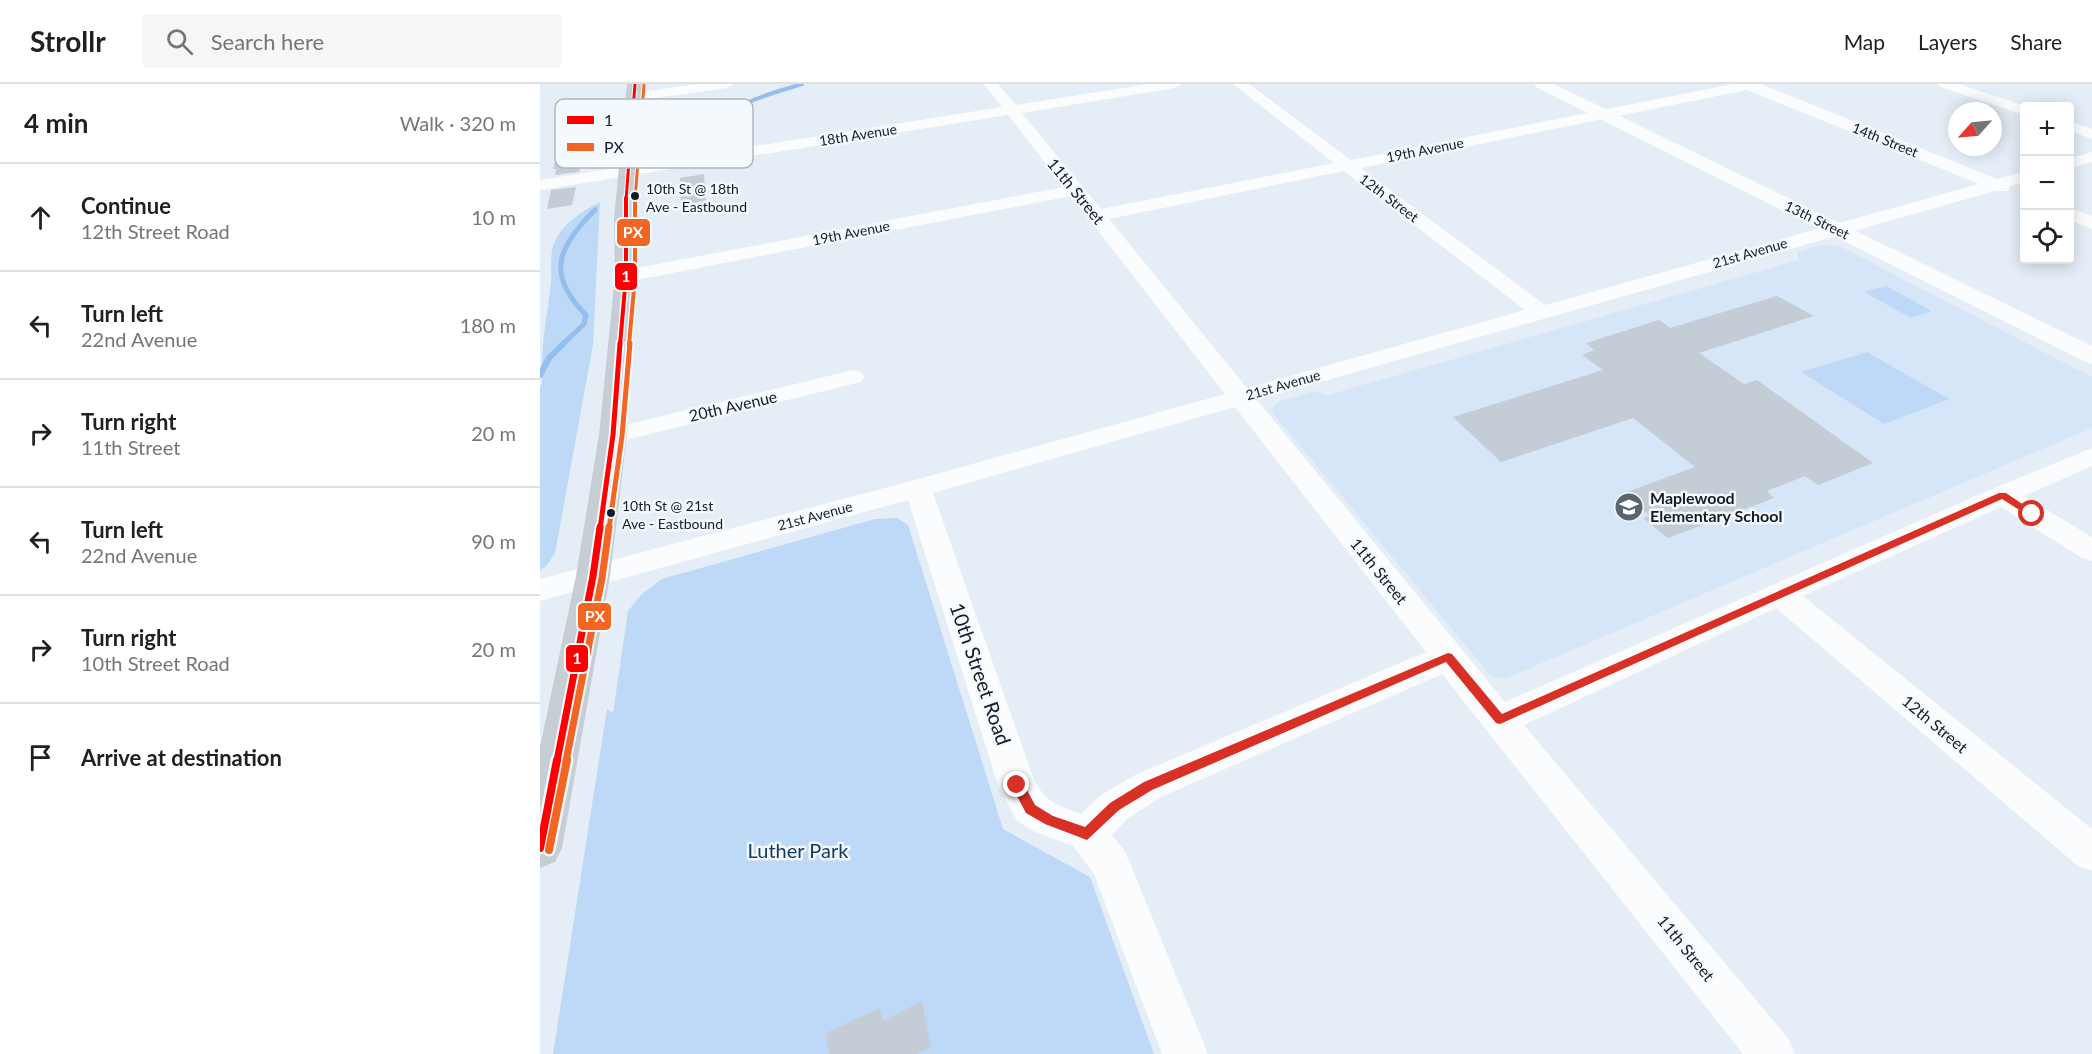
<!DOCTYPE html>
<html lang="en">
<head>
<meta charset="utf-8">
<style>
  body { margin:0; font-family:Lato,sans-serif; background:#f6f6f6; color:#202124 }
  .controls { position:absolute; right:18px; top:18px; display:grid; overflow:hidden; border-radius:6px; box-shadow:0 3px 15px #0003 }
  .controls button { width:54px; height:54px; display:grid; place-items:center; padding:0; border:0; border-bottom:2px solid #e0e0e0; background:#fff; color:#202124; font:30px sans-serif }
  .compass { position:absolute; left:1408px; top:18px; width:54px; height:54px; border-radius:50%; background:#fff; box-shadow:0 3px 15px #0003; rotate:243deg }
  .stop { position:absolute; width:18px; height:18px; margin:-14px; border:4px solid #d93025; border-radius:50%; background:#fff }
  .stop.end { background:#d93025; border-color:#fff; box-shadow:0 2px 6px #0008 }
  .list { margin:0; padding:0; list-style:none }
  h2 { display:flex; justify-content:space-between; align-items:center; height:78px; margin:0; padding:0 24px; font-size:26px }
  h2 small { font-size:20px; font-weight:400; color:#757577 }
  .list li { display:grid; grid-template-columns:39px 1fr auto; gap:18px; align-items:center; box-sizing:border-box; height:108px; padding:0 24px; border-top:2px solid #e0e0e0 }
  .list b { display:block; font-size:22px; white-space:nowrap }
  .list p { margin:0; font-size:20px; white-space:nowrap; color:#757577 }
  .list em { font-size:20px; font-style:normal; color:#757577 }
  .icon { flex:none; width:33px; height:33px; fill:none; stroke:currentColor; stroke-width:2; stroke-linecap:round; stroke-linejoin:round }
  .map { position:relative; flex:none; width:1552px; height:970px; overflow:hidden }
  header { display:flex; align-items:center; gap:36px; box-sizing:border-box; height:84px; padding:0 30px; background:#fff; border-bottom:2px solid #e0e0e0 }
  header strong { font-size:28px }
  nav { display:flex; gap:33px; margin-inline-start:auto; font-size:21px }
  .search { width:420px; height:54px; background:#f6f6f6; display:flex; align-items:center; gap:15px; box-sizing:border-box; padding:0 21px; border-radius:6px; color:#757577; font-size:22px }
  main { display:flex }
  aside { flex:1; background:#fff }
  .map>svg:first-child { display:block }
</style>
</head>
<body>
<header>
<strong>Strollr</strong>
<div class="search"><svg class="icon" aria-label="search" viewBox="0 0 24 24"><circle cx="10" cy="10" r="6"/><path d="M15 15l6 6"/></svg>Search here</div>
<nav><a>Map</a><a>Layers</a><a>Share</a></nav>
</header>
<main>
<aside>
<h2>4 min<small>Walk · 320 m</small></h2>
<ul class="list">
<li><svg class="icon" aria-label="ahead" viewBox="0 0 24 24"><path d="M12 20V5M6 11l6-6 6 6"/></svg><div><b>Continue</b><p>12th Street Road</p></div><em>10 m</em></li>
<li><svg class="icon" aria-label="left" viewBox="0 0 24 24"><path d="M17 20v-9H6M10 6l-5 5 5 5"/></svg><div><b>Turn left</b><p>22nd Avenue</p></div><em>180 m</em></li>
<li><svg class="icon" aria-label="right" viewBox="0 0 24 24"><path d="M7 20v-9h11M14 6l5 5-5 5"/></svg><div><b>Turn right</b><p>11th Street</p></div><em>20 m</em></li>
<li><svg class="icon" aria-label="left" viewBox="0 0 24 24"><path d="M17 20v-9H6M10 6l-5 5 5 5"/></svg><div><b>Turn left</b><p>22nd Avenue</p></div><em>90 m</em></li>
<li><svg class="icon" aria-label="right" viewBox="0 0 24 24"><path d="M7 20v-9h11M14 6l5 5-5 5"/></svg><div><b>Turn right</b><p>10th Street Road</p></div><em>20 m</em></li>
<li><svg class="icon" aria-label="arrive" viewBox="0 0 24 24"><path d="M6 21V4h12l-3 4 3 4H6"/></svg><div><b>Arrive at destination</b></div></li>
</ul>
</aside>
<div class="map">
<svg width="1552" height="970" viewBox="0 0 1552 970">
  <rect width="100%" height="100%" fill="#e5edf6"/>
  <polygon fill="#d6e6f8" points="1282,161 1299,162 1552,293 1552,344 964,595 951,592 731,327 738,318 775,307 788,311 1259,176 1257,168"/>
  <g fill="#bed9f7">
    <path d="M60,118L53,261L15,469L7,481L0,486V304L2,300C0,266 7,232 11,198C12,185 9,169 15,157C24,138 43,127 60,118Z"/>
    <polygon points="1346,202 1392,227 1371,234 1324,208"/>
    <polygon points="1327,268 1409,315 1344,340 1261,288"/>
    <polygon points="357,434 368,441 463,745 550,793 614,970 13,970 67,625 73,629 88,527 102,510 122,495 335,435"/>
  </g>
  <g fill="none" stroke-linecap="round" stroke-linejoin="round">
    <path stroke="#94beec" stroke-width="4" d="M152,70C162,60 169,47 179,37C202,16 234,9 262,0"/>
    <path stroke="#94beec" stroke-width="5" d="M22,261L44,240L46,231C6,191 17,163 55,126"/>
    <polyline stroke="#94beec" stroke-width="6" points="0,291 9,274 24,259"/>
  </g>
  <g fill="#c4ccd5">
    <polygon points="42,56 38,72 42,72 39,88 15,91 16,85 13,85 20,59"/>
    <polygon points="164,90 166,117 141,121 140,94"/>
    <polygon points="36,103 32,121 7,125 11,106"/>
    <polygon points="1237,212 1274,232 1159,269 1204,300 1217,296 1333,379 1278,401 1265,392 1227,407 1234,414 1128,454 1103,434 1110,432 1084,409 1155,383 1093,334 961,378 913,333 1063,286 1042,271 1054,266 1046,259 1119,236 1130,244"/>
    <polygon points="382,917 391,963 377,970 289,970 286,949 340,924 343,937"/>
  </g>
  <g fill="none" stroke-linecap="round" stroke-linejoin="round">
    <g fill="#fbfcfe" fill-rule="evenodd">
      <polygon points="157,0 194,0 187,4 95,17 88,13 95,9"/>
      <path d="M444,0H458L476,21L608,0H642L635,4L482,29L561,125L794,79L693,0H709L811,76L1193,0H1221L1457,95L1484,88V98L1470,102L1468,107H1455L717,316L965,618L1452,405L1552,364V382L1484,412L1552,453V477L1542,474L1461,423L1263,512L1552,745V787L1538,782L1236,524L984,641L1248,954L1255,970H1203L902,590L621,713L587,735L572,751L584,766L590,779L668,970H622L554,790L533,762L495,748L477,737L458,701L368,416L0,517V495L371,397L685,310L531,112L86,198L79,196L76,192L79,188L86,186L524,103L468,31L0,106V96L462,23ZM1207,6L1439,100L1005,221L821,84ZM804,87L985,226L707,304L569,135ZM695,323L886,568L595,691L561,711L541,730C516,721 507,719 494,696L393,409Z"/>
      <polygon points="1398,0 1419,0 1485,22 1484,31 1400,3"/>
      <polygon points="1530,37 1552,45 1552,55 1530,47"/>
      <polygon points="1552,68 1552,78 1530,84 1530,74"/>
      <polygon points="1530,124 1552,132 1552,145 1530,136"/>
      <polygon points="313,286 321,288 325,293 321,298 73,359 64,356 60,351 64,346"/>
    </g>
    <polygon fill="#fbfcfe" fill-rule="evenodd" points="994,0 1014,0 1552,262 1552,280 1543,277 996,3"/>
    <polygon fill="#c6ced4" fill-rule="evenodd" points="87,0 103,0 94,134 97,192 87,351 70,492 22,764 15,778 0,784 0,663 36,492 59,351 75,192 74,134"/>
    <g stroke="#f4f9fe" stroke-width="5">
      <polyline id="bus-1-far4" points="86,116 95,0"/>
    </g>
    <g stroke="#f4f9fe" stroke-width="7">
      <polyline id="bus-1-far3" points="80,261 86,192 86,114"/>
    </g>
    <g stroke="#f4f9fe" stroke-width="9">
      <polyline id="bus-1-far2" points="60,445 73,351 80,259"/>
    </g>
    <g stroke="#f4f9fe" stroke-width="11">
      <polyline id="bus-1-far1" points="17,677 53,492 60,443"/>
    </g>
    <g stroke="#f4f9fe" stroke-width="13">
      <polyline id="bus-1" points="0,764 17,676"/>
    </g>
    <g stroke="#f4f9fe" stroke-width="5">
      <polyline id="bus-2-far4" points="95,116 104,1"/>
    </g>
    <g stroke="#f4f9fe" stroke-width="7">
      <polyline id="bus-2-far3" points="89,261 95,193 95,114"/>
    </g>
    <g stroke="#f4f9fe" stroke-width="9">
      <polyline id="bus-2-far2" points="69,445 82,352 90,259"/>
    </g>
    <g stroke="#f4f9fe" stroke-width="11">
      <polyline id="bus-2-far1" points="26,677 62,494 69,443"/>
    </g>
    <g stroke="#f4f9fe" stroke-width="13">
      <polyline id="bus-2" points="9,766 27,676"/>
    </g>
    <use href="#bus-1-far4" stroke="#f00" stroke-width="3"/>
    <use href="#bus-1-far3" stroke="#f00" stroke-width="4"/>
    <use href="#bus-1-far2" stroke="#f00" stroke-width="5"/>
    <use href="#bus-1-far1" stroke="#f00" stroke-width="7"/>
    <use href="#bus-1" stroke="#f00" stroke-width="8"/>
    <use href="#bus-2-far4" stroke="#f26522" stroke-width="3"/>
    <use href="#bus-2-far3" stroke="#f26522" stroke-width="4"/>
    <use href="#bus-2-far2" stroke="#f26522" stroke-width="5"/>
    <use href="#bus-2-far1" stroke="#f26522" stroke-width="7"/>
    <use href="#bus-2" stroke="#f26522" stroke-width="8"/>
  </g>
  <polygon fill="#d93025" points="1459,409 1466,409 1497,430 1489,432 1462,415 960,640 956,639 906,578 612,706 579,726 547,756 505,740 486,729 471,701 477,696 482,697 495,721 513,732 545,743 570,719 604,698 908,569 912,570 962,630"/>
  <defs>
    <g id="school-disc" transform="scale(1.5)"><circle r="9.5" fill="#5c656e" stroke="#f4f9fe"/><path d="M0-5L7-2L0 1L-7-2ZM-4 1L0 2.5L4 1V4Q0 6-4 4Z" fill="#fff"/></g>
  </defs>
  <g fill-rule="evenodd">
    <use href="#school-disc" x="1089" y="423"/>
  </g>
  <g fill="#131c25" stroke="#f4f9fe" stroke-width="2">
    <circle cx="95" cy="112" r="5"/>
    <circle cx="71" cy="429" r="5"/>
  </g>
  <g text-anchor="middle" stroke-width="5" stroke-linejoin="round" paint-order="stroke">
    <g font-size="14" fill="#131c25" stroke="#f4f9fe">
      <text transform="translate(318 51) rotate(-9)" y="5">18th Avenue</text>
      <text transform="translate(1345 56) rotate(22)" y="5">14th Street</text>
      <text transform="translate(885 66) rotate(-11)" y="5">19th Avenue</text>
      <text transform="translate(849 114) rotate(37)" y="5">12th Street</text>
      <text transform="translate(1277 136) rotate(26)" y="5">13th Street</text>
      <text transform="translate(311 149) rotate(-11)" y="5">19th Avenue</text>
      <text transform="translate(1210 169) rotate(-16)" y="5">21st Avenue</text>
      <text transform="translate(743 301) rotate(-16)" y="5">21st Avenue</text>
      <text transform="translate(275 432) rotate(-15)" y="5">21st Avenue</text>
    </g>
    <g font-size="14" fill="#131c25" stroke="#f4f9fe" text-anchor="start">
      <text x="106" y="110">10th St @ 18th<tspan x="106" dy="18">Ave - Eastbound</tspan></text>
      <text x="82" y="427">10th St @ 21st<tspan x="82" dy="18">Ave - Eastbound</tspan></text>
    </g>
    <g font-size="16" fill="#131c25" stroke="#f4f9fe">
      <text transform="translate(536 107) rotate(51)" y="6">11th Street</text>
      <text transform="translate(193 322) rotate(-13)" y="6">20th Avenue</text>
      <text transform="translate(839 487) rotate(51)" y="6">11th Street</text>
      <text transform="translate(1395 640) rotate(40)" y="6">12th Street</text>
      <text transform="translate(1146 864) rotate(51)" y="6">11th Street</text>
    </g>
    <g font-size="16" font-weight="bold" fill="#131c25" stroke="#f4f9fe" text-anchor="start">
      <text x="1110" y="420">Maplewood<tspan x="1110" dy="18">Elementary School</tspan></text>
    </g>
    <g font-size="20" fill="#131c25" stroke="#f4f9fe">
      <text transform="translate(440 590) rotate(71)" y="7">10th Street Road</text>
    </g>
    <g font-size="20" fill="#133c63" stroke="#f4f9fe">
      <text x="258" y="774">Luther Park</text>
    </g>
  </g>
  <rect x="15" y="15" width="198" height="69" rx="9" fill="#f4f9fe" stroke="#b0b7bd" stroke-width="1.5"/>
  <rect x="27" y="32" width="27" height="8" fill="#f00"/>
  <rect x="27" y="59" width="27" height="8" fill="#f26522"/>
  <g font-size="16" fill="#131c25">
    <text x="64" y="42">1</text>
    <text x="64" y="69">PX</text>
  </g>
  <g stroke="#f4f9fe" stroke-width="2">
    <rect x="76" y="134" width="35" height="29" rx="6" fill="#f26522"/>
    <rect x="74" y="178" width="24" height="29" rx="6" fill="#f00"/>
    <rect x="37" y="518" width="35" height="29" rx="6" fill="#f26522"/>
    <rect x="25" y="560" width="24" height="29" rx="6" fill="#f00"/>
  </g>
  <g font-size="16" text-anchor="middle" font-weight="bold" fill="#fff">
    <text x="93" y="154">PX</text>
    <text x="86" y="198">1</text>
    <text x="55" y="538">PX</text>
    <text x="37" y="580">1</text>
  </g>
</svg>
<div class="controls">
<button>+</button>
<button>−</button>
<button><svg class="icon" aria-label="locate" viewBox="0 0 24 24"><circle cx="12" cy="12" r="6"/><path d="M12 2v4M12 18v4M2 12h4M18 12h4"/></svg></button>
</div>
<svg class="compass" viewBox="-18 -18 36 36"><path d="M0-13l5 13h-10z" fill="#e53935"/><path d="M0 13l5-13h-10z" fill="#757577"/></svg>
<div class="stop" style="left:1492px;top:430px"></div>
<div class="stop end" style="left:477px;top:701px"></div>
</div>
</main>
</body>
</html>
